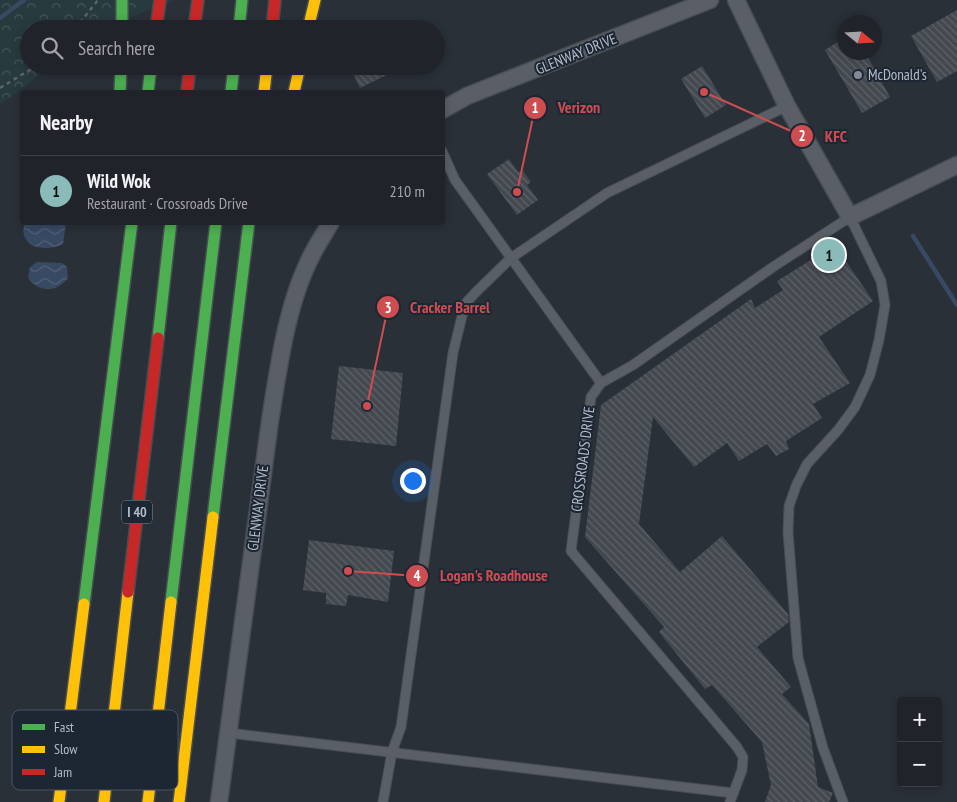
<!DOCTYPE html>
<html lang="en">
<head>
<meta charset="utf-8">
<style>
  body { margin:0; font-family:"PT Sans Narrow",sans-serif; background:#282c32; color:#f1f3f6 }
  .controls { position:absolute; right:15px; bottom:15px; display:grid; overflow:hidden; border-radius:5px; box-shadow:0 2px 8px #0003 }
  .controls button { width:45px; height:45px; display:grid; place-items:center; padding:0; border:0; border-bottom:1px solid #3d4147; background:#20242a; color:#f1f3f6; font:25px sans-serif }
  .compass { position:absolute; left:837px; top:15px; width:45px; height:45px; border-radius:50%; background:#20242a; box-shadow:0 2px 8px #0003; rotate:108deg }
  .you { position:absolute; left:412px; top:480px; width:18px; height:18px; margin:-12px; border:4px solid #fff; border-radius:50%; background:#1a73e8; box-shadow:0 0 0 8px #1a73e833 }
  .badge { display:grid; place-items:center; width:32px; height:32px; border-radius:50%; background:#8bbbb9; color:#111; font-size:16px; font-weight:700 }
  .pin { position:absolute; translate:-50% -50%; border:2px solid #fff; box-shadow:0 1px 5px #0006 }
  .list { margin:0; padding:0; list-style:none }
  h2 { display:flex; justify-content:space-between; align-items:center; height:65px; margin:0; padding:0 20px; font-size:21px }
  h2 small { font-size:16px; font-weight:400; color:#a2a4a8 }
  .list li { display:grid; grid-template-columns:32px 1fr auto; gap:15px; align-items:center; box-sizing:border-box; height:70px; padding:0 20px; border-top:1px solid #3d4147 }
  .list b { display:block; font-size:19px; white-space:nowrap }
  .list p { margin:0; font-size:16px; white-space:nowrap; color:#a2a4a8 }
  .list em { font-size:16px; font-style:normal; color:#a2a4a8 }
  .icon { flex:none; width:28px; height:28px; fill:none; stroke:currentColor; stroke-width:2; stroke-linecap:round; stroke-linejoin:round }
  .map { position:relative; flex:none; width:957px; height:802px; overflow:hidden }
  .search { position:absolute; background:#20242a; box-shadow:0 2px 8px #0003; left:20px; top:20px; width:425px; height:55px; display:flex; align-items:center; gap:12px; box-sizing:border-box; padding:0 18px; border-radius:28px; color:#a2a4a8; font-size:19px }
  .panel { position:absolute; background:#20242a; box-shadow:0 2px 8px #0003; left:20px; top:90px; width:425px; height:135px; border-radius:5px }
  .map>svg:first-child { display:block }
</style>
</head>
<body>
<div class="map">
<svg width="957" height="802" viewBox="0 0 957 802">
  <defs>
    <pattern id="park-crowns" width="20" height="18" patternUnits="userSpaceOnUse" patternTransform="scale(1.25)"><rect width="20" height="18" fill="#273a3e"/><path d="M2 6a3 3 0 1 1 6 0M12 15a3 3 0 1 1 6 0" fill="none" stroke="#445559"/></pattern>
    <pattern id="water-waves" width="16" height="10" patternUnits="userSpaceOnUse" patternTransform="scale(1.25)"><rect width="16" height="10" fill="#384963"/><path d="M0 5q4-4 8 0t8 0" fill="none" stroke="#526178"/></pattern>
    <pattern id="building-back-hatch" width="6" height="6" patternUnits="userSpaceOnUse" patternTransform="scale(1.25)"><rect width="6" height="6" fill="#444950"/><path d="M-1 5l2 2M0 0l6 6M5-1l2 2" fill="none" stroke="#5d6168"/></pattern>
  </defs>
  <rect width="100%" height="100%" fill="#2a3038"/>
  <polygon fill="url(#park-crowns)" points="0,0 175,0 100,29 29,29 29,66 51,66 0,105"/>
  <g fill="url(#water-waves)">
    <path d="M24,223H66L63,244C51,250 29,251 24,235C23,232 24,226 24,223Z"/>
    <path d="M37,262L62,263L67,267L68,278C56,293 40,293 28,278L30,267Z"/>
  </g>
  <g fill="none" stroke-linecap="round" stroke-linejoin="round">
    <g stroke="#384963" stroke-width="4.5">
      <polyline points="0,18 24,0"/>
      <polyline points="913,236 957,305"/>
    </g>
  </g>
  <g fill="url(#building-back-hatch)">
    <polygon points="957,10 957,71 937,82 911,36"/>
    <polygon points="844,38 844,52 865,52 890,97 862,113 825,50"/>
    <polygon points="362,66 405,66 360,88 352,71"/>
    <polygon points="702,66 726,105 705,118 681,79"/>
    <polygon points="509,159 518,172 523,171 531,182 527,185 538,200 517,215 487,174"/>
    <polygon points="835,245 873,301 819,337 850,383 813,404 822,418 786,441 789,449 776,456 767,444 739,461 727,443 694,467 653,417 639,524 680,572 722,536 788,614 789,622 757,647 791,687 782,694 809,724 818,787 833,793 829,802 765,802 771,785 762,742 712,685 705,689 659,632 664,627 585,537 601,405 751,299 755,308 783,290 777,281"/>
    <polygon points="339,366 403,373 396,446 331,439"/>
    <polygon points="309,540 394,551 388,602 348,595 346,606 326,604 326,593 303,590"/>
  </g>
  <g fill="none" stroke-linecap="round" stroke-linejoin="round">
    <g stroke="#484c53" stroke-width="11">
      <g id="lane">
        <polyline points="442,151 455,180 601,383"/>
        <polyline points="229,733 733,793"/>
        <polyline points="383,802 392,752 401,727 453,353 465,304 476,292 511,258 607,193 787,106"/>
        <polyline points="730,802 742,770 743,757 737,747 571,551 591,397 601,383 633,365 773,267 850,217 881,281 885,305 879,340 870,375 855,407 838,430 807,464 796,486 789,506 788,532 798,658 823,748 843,802"/>
      </g>
    </g>
    <g stroke="#484c53" stroke-width="19">
      <g id="street">
        <polyline points="736,0 787,106 850,217 957,165"/>
        <polyline points="442,110 467,96 710,0"/>
        <path d="M219,802L270,421C278,371 286,309 308,263C314,249 323,236 331,222"/>
      </g>
    </g>
    <g stroke="#474c53" stroke-width="14">
      <g id="fast">
        <polyline points="122,0 122,29"/>
        <polyline points="239,29 242,0"/>
        <polyline points="120,92 121,66"/>
        <polyline points="148,92 151,66"/>
        <polyline points="231,92 234,66"/>
        <polyline points="158,338 171,222"/>
        <polyline points="213,517 249,222"/>
        <polyline points="171,602 216,222"/>
        <polyline points="84,604 132,222"/>
      </g>
    </g>
    <g stroke="#474c53" stroke-width="14">
      <g id="slow">
        <polyline points="308,29 315,0"/>
        <polyline points="264,92 267,66"/>
        <polyline points="294,92 300,66"/>
        <polyline points="59,802 84,604"/>
        <polyline points="104,802 128,592"/>
        <polyline points="148,802 171,602"/>
        <polyline points="179,802 213,517"/>
      </g>
    </g>
    <g stroke="#474c53" stroke-width="14">
      <g id="jam">
        <polyline points="156,29 160,0"/>
        <polyline points="194,29 198,0"/>
        <polyline points="272,29 275,0"/>
        <polyline points="187,92 190,66"/>
        <polyline points="128,592 158,338"/>
      </g>
    </g>
    <g stroke="#5d636a" stroke-width="2.5" stroke-dasharray="4 4" stroke-linecap="butt">
      <polyline points="75,29 98,0"/>
      <polyline points="0,88 36,66"/>
    </g>
    <use href="#lane" stroke="#5a5e66" stroke-width="9"/>
    <use href="#street" stroke="#5a5e66" stroke-width="16"/>
    <use href="#fast" stroke="#4caf50" stroke-width="11"/>
    <use href="#slow" stroke="#ffc107" stroke-width="11"/>
    <use href="#jam" stroke="#c62828" stroke-width="11"/>
  </g>
  <circle fill="#848b96" stroke="#1d2633" stroke-width="2" cx="858" cy="75" r="5"/>
  <g text-anchor="middle" stroke-width="4" stroke-linejoin="round" paint-order="stroke">
    <rect fill="#1d2633" stroke="#878f9c" stroke-width="1" x="122" y="500.5" width="30" height="23" rx="4"/>
    <g font-size="14" font-weight="bold" fill="#b4bcc9">
      <text x="137" y="517">I 40</text>
    </g>
    <g font-size="15" fill="#b4bcc9" stroke="#1d2633">
      <text transform="translate(576 54) rotate(-22)" y="5">GLENWAY DRIVE</text>
      <text transform="translate(583 459) rotate(-83)" y="5">CROSSROADS DRIVE</text>
      <text transform="translate(258 508) rotate(-83)" y="5">GLENWAY DRIVE</text>
    </g>
    <g font-size="15" fill="#b4bcc9" stroke="#1d2633" text-anchor="start">
      <text x="868" y="80">McDonald's</text>
    </g>
  </g>
  <rect x="12" y="710" width="166" height="80" rx="8" fill="#1d2633" stroke="#4a5360" stroke-width="1"/>
  <rect x="22" y="724" width="23" height="6" fill="#4caf50"/>
  <rect x="22" y="746" width="23" height="7" fill="#ffc107"/>
  <rect x="22" y="769" width="23" height="6" fill="#c62828"/>
  <g font-size="14" fill="#b4bcc9">
    <text x="54" y="732">Fast</text>
    <text x="54" y="754">Slow</text>
    <text x="54" y="777">Jam</text>
  </g>
  <path fill="none" stroke="#ce4d50" stroke-width="2" d="M517 192L535 108M704 92L802 136M367 406L388 307M348 571L417 576"/>
  <g fill="#ce4d50" stroke="#1d2633" stroke-width="2">
    <circle cx="517" cy="192" r="5"/>
    <circle cx="704" cy="92" r="5"/>
    <circle cx="367" cy="406" r="5"/>
    <circle cx="348" cy="571" r="5"/>
    <circle cx="535" cy="108" r="12"/>
    <circle cx="802" cy="136" r="12"/>
    <circle cx="388" cy="307" r="12"/>
    <circle cx="417" cy="576" r="12"/>
  </g>
  <g font-size="15" text-anchor="middle" font-weight="bold" fill="#fff">
    <text x="535" y="113">1</text>
    <text x="802" y="141">2</text>
    <text x="388" y="313">3</text>
    <text x="417" y="581">4</text>
  </g>
  <g font-size="16" text-anchor="middle" font-weight="bold" fill="#ce4d50" stroke="#1d2633" stroke-width="4" stroke-linejoin="round" paint-order="stroke">
    <text x="579" y="113">Verizon</text>
    <text x="836" y="142">KFC</text>
    <text x="450" y="313">Cracker Barrel</text>
    <text x="494" y="581">Logan's Roadhouse</text>
  </g>
</svg>
<div class="controls">
<button>+</button>
<button>−</button>
</div>
<svg class="compass" viewBox="-18 -18 36 36"><path d="M0-13l5 13h-10z" fill="#e53935"/><path d="M0 13l5-13h-10z" fill="#a2a4a8"/></svg>
<div class="you"></div>
<div class="pin badge" style="left:829px;top:255px">1</div>
<div class="search"><svg class="icon" aria-label="search" viewBox="0 0 24 24"><circle cx="10" cy="10" r="6"/><path d="M15 15l6 6"/></svg>Search here</div>
<section class="panel">
<h2>Nearby<small></small></h2>
<ul class="list">
<li><span class="badge">1</span><div><b>Wild Wok</b><p>Restaurant · Crossroads Drive</p></div><em>210 m</em></li>
</ul>
</section>
</div>
</body>
</html>
